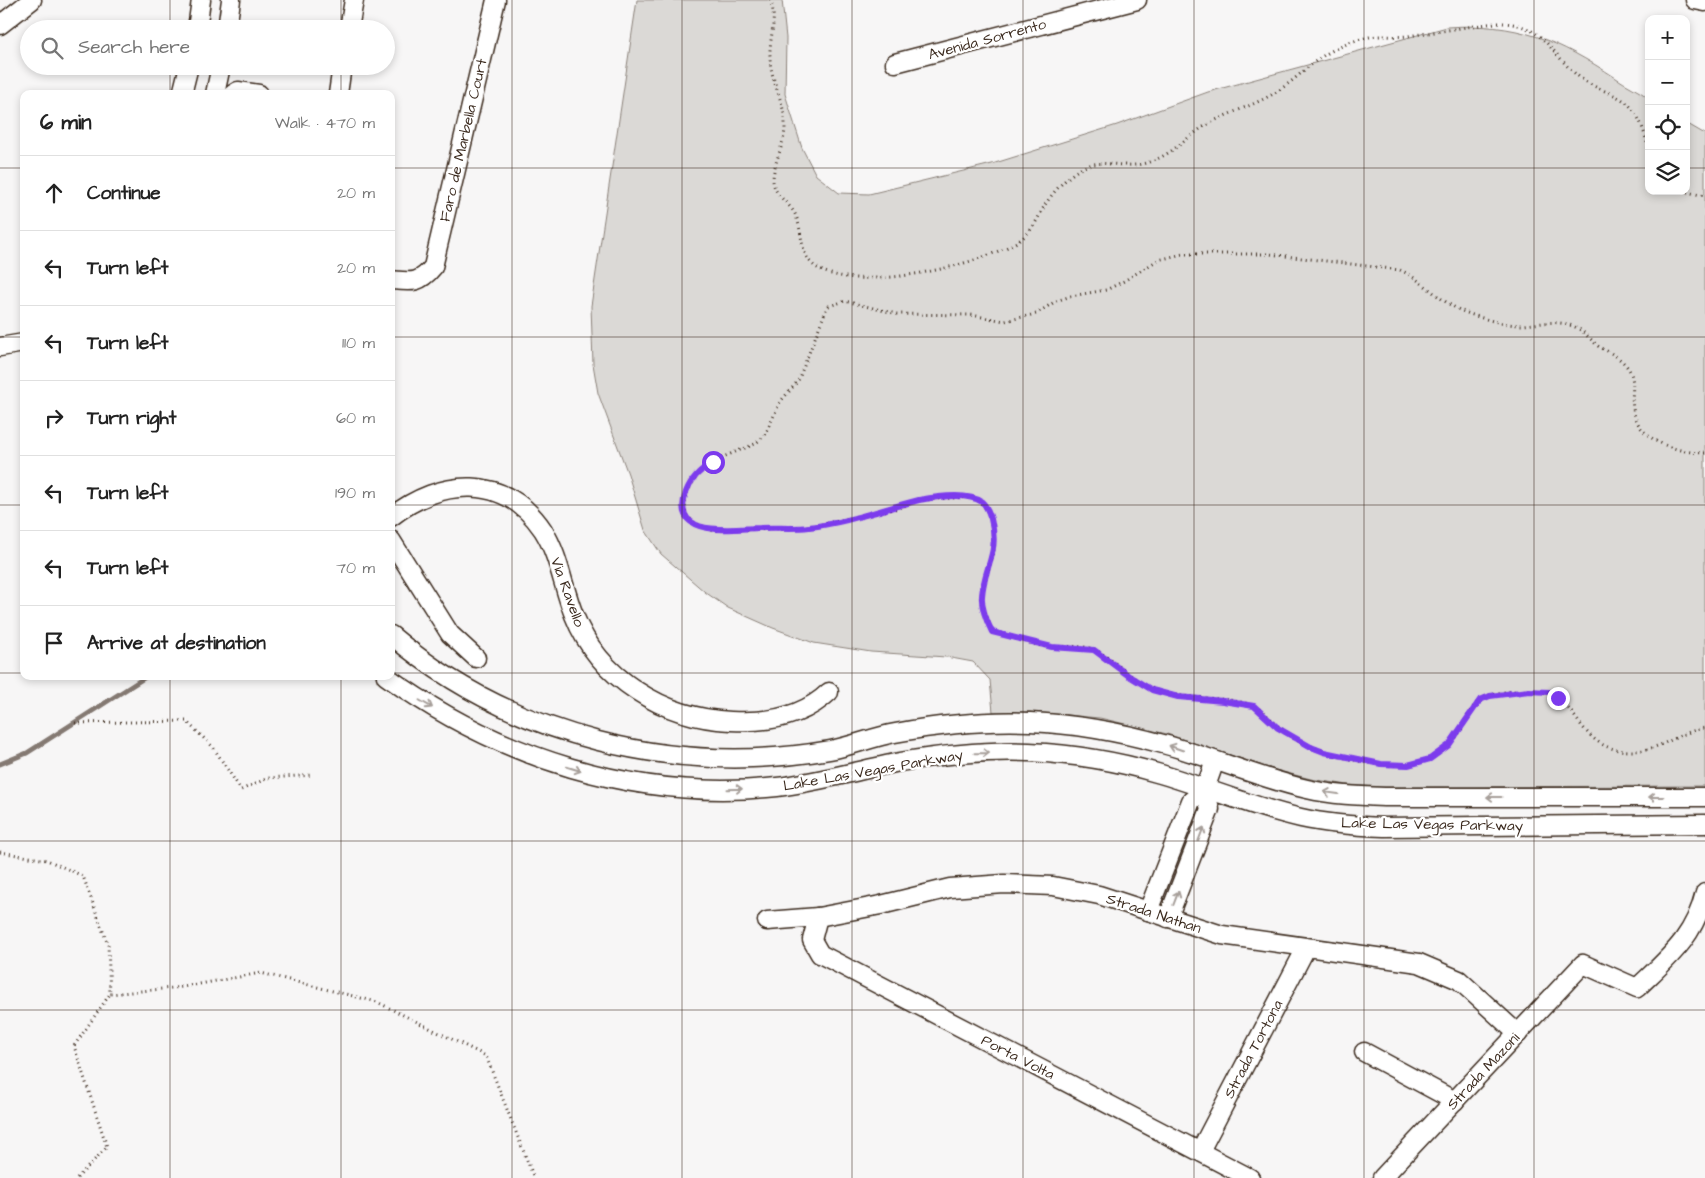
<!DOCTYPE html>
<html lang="en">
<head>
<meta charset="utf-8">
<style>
  body { margin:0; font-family:"Architects Daughter",sans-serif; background:#f6f6f6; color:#222 }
  .controls { position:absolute; right:15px; top:15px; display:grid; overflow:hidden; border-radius:10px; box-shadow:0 2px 8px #0003 }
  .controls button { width:45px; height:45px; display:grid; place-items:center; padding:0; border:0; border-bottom:1px solid #e0e0e0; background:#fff; color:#222; font:25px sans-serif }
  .stop { position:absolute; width:15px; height:15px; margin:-11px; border:4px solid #7c3aed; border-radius:50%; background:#fff }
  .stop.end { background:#7c3aed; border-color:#fff; box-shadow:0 1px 5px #0008 }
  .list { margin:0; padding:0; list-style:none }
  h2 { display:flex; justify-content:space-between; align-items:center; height:65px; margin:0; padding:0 20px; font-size:21px }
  h2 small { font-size:16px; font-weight:400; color:#767676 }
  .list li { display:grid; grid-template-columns:32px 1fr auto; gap:15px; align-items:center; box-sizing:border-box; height:75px; padding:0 20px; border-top:1px solid #e0e0e0 }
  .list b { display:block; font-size:19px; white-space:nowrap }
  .list em { font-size:16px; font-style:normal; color:#767676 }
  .icon { flex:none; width:28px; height:28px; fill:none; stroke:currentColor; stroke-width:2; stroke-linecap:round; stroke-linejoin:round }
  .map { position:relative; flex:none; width:1705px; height:1178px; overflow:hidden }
  .search { position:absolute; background:#fff; box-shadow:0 2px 8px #0003; left:20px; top:20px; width:375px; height:55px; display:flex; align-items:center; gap:12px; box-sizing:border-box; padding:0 18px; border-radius:28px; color:#767676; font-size:19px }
  .panel { position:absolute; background:#fff; box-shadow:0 2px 8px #0003; left:20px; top:90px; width:375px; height:590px; border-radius:10px }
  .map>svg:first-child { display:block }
</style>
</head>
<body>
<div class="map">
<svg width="1705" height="1178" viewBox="0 0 1705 1178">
  <rect width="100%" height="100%" fill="#f7f6f6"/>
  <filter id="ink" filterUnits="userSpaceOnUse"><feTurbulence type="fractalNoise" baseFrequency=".02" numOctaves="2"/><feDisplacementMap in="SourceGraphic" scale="10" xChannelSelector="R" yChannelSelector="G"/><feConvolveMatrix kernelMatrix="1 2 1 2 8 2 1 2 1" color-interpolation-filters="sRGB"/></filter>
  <g filter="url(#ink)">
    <path fill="#dbd9d6" stroke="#8b827a" d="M637,0H782L786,38L785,94L802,148L816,175L839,193L869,194L992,164L1117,125L1208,92L1447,27C1517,22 1558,40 1616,78C1626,85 1638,90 1649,98V191H1686V123L1705,134V786L1385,787L1348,785L1311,779L1275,770L1167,734L1100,718L1030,712H993L990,680L973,662L946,657L871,652L814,643L773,628L728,608L705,592L661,554L645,530L628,474L598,393L593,364L591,306Z"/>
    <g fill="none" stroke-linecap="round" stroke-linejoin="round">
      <polyline stroke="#847972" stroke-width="5" points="0,764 27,753 147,676"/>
      <g stroke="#3b2a1e" stroke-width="21">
        <g id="minor">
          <polyline points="1695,0 1705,2"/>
          <polyline points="0,25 32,0"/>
          <polyline points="197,29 201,0"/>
          <polyline points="227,29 231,0"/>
          <polyline points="349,29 354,0"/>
          <polyline points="895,63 1137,0"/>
          <polyline points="182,94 189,66"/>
          <polyline points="215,94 221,66"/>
          <polyline points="233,94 238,91 259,94"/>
          <polyline points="338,94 342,66"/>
          <path d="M391,280C412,282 419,284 433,267L496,0"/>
          <polyline points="0,347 24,343"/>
          <path d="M391,517C440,478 505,473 543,530C559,555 563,588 574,615C599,679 664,718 731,721C766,723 803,717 829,692"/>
          <polyline points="391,540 450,634 476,658"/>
          <path d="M391,635C511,737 676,777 830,750C852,746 873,737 895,733C939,725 985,720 1030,722C1075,724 1120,732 1163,744C1212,757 1258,778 1307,789C1332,795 1359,796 1385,797H1705"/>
          <path d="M386,676C499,758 637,802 777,787C819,782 859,770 900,762C942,755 986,750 1029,752C1072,754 1116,761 1157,773C1206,787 1252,807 1301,818C1328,824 1356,826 1384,827L1705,824"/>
          <polyline points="1148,911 1191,801 1205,789 1215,761"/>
          <polyline points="818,917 812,940 820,954 1250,1178"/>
          <polyline points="1168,918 1210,809 1205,789"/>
          <polyline points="767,921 818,917 881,905 950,888 1004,884 1053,886 1099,895 1222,935 1419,963 1459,980 1518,1034"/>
          <polyline points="1364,1052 1455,1101"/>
          <polyline points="1200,1151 1306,948"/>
          <path d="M1382,1178L1583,964L1637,988C1669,957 1694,938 1705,893"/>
        </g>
      </g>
      <g stroke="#3b2a1e" stroke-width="3" stroke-dasharray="1 4" stroke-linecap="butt">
        <path d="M770,0C778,19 769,37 770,57C770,80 784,100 785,123C786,143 774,160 773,179C773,195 789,202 795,214C802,228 800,246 808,259C835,301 987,265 1021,239C1033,231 1038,217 1045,205C1053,192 1068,175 1082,168C1098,160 1110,165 1127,165C1140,166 1152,162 1163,156C1181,146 1195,130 1214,121C1238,109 1264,102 1285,86C1303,73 1319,55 1340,47C1353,41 1366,36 1381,36C1389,36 1398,37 1407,36C1436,32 1466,27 1495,23C1547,21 1550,58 1585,81C1598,90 1618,94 1629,105C1641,117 1645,135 1649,150"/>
        <polyline points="1682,191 1705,196"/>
        <path d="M1705,453C1680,453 1640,442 1634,413C1628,390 1642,376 1618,358C1612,353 1605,350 1598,346C1591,340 1584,331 1575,327C1556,319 1541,324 1522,325C1504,325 1484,319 1467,313C1441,304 1425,281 1400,270L1269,254H1183L1158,260L1124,281L1106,290L1071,296L1056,301L1036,314L1005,321L971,315L897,314L845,301L829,306L826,310L798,381L780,402L765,435L755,444L723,457L699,472L685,495V514L695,524L712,530L809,527L898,508L919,500L968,497L977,499L987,509L993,525L994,549L981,596L982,604L992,632C1013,636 1032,646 1053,647C1066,648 1082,644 1095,650C1121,663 1132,684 1164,693C1191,700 1230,696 1253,706C1267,712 1276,727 1289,735C1319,755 1392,774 1426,760C1442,754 1457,739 1464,724C1468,716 1473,705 1481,700C1494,691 1514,691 1529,691C1582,689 1571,750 1630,751C1659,752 1678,732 1705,728"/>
        <polyline points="75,723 186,721 213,747 241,790 268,778 313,775"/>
        <polyline points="0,852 47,860 83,876 108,945 110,994 183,987 261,973 377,1002 486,1056 534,1178"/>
        <polyline points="77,1178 107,1147 74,1046 110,994"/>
      </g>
      <use href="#minor" stroke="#fff" stroke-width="18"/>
    </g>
    <defs><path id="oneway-shaft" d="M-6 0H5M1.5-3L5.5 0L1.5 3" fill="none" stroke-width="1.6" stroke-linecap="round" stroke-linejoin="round" transform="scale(1.25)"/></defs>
    <g stroke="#a79f9a">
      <use href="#oneway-shaft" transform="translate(426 704) rotate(30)"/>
      <use href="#oneway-shaft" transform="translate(1176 748) rotate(-161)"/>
      <use href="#oneway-shaft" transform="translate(982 753) rotate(-1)"/>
      <use href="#oneway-shaft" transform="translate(574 769) rotate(17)"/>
      <use href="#oneway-shaft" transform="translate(735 789) rotate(-2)"/>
      <use href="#oneway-shaft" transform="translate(1331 793) rotate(-172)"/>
      <use href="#oneway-shaft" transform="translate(1494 797) rotate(180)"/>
      <use href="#oneway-shaft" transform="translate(1656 797) rotate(180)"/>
      <use href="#oneway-shaft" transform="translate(1201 834) rotate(-69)"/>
      <use href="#oneway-shaft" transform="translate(1176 898) rotate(-69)"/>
    </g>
  </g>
  <g fill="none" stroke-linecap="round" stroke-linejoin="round" filter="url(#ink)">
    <path stroke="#7c3aed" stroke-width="6" d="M713,462C701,469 691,479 686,492C669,540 735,528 760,528C776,527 793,529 809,527C846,523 883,509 919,500C935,497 968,492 982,502C987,506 989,513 991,519C1000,553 984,566 982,596C981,608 987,622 992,632L1052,647L1094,650L1129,676L1152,690L1178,697L1223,701L1254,706L1278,728L1311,747L1324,752L1381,764L1408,765L1430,759L1449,745L1480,700L1490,696L1529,691L1549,692L1558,698"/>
  </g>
  <path fill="none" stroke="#3b2a1e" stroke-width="1" stroke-opacity="0.55" d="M170,0V29M341,0V29M512,0V1178M682,0V1178M852,0V1178M1023,0V1178M1194,0V1178M1364,0V1178M1534,0V1178M170,66V94M341,66V94M0,168H24M391,168H1649M1686,168H1705M0,337H24M391,337H1705M0,505H24M391,505H1705M0,673H24M391,673H1705M170,676V1178M341,676V1178M0,841H1705M0,1010H1705"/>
  <g text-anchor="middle" stroke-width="4.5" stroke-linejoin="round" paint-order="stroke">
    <g font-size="15" fill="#3b2a1e" stroke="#fff">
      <text transform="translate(987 39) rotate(-15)" y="5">Avenida Sorrento</text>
      <text transform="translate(463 140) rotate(-77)" y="5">Faro de Marbella Court</text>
      <text transform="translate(568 592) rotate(70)" y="5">Via Ravello</text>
      <text transform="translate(873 770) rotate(-10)" y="5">Lake Las Vegas Parkway</text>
      <text transform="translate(1432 824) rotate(1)" y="5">Lake Las Vegas Parkway</text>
      <text transform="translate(1154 913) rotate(18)" y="5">Strada Nathan</text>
      <text transform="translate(1253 1049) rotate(-62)" y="5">Strada Tortona</text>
      <text transform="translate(1018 1057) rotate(27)" y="5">Porta Volta</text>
      <text transform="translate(1483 1071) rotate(-47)" y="5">Strada Mazoni</text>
    </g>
  </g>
</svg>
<div class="controls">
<button>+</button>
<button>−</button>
<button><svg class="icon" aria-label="locate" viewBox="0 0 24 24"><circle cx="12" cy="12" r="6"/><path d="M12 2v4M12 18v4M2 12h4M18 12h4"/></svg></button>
<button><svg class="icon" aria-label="layers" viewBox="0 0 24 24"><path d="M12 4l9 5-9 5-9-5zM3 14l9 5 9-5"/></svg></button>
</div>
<div class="stop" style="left:713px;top:462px"></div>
<div class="stop end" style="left:1558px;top:698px"></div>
<div class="search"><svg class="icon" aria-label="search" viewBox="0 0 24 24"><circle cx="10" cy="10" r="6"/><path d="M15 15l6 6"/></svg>Search here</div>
<section class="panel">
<h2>6 min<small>Walk · 470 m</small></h2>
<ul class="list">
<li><svg class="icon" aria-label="ahead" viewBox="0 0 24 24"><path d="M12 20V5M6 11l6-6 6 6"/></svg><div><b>Continue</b></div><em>20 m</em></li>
<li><svg class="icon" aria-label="left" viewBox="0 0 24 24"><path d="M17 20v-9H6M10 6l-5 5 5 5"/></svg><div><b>Turn left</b></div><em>20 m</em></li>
<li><svg class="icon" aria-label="left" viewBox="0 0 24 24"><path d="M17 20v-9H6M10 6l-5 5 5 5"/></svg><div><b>Turn left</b></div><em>110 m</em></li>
<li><svg class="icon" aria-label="right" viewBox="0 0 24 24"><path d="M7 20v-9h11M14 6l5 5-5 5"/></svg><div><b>Turn right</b></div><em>60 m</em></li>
<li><svg class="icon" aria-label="left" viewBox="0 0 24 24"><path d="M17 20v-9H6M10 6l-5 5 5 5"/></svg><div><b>Turn left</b></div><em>190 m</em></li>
<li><svg class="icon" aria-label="left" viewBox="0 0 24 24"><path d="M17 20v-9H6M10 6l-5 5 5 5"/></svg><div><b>Turn left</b></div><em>70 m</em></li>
<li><svg class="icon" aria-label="arrive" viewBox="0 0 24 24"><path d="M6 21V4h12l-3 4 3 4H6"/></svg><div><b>Arrive at destination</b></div></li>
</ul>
</section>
</div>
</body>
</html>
